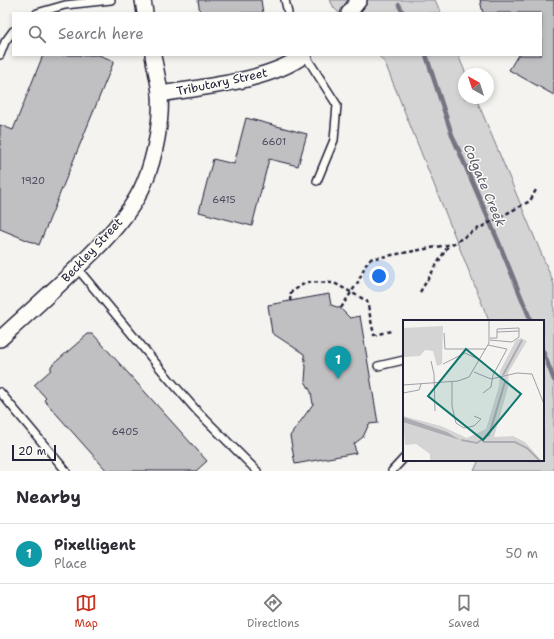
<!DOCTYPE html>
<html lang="en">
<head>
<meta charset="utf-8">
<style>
  body { margin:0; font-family:"Shantell Sans",sans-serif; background:#f7f7f7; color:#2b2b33 }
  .compass { position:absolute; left:458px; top:68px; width:36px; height:36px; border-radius:50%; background:#fff; box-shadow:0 2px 6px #0003; rotate:321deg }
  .scale { position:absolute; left:12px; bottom:10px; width:44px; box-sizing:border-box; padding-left:4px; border:2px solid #22223b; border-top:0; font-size:11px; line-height:14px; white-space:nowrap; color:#22223b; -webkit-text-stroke:3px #fdfcf7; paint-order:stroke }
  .you { position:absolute; left:379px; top:276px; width:14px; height:14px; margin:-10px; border:3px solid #fff; border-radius:50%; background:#1a73e8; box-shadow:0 0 0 6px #1a73e833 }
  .badge { display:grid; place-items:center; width:26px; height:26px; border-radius:50%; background:#c8321e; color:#fff; font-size:13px; font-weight:700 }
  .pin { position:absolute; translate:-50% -33px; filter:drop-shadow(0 1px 2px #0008) }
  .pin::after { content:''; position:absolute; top:21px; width:14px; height:12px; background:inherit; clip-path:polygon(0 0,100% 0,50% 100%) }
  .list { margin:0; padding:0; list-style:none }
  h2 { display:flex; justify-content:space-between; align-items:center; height:52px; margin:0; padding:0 16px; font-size:17px }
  h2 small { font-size:13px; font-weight:400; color:#7c7c81 }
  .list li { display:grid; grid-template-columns:26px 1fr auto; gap:12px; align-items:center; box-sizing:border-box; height:60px; padding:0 16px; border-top:1px solid #e1e1e2 }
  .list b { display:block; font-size:15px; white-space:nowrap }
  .list p { margin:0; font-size:13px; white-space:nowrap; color:#7c7c81 }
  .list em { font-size:13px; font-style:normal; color:#7c7c81 }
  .icon { flex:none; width:22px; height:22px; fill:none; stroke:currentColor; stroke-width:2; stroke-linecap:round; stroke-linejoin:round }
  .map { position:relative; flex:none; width:554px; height:471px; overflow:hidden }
  .search { position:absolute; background:#fff; box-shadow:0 2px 6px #0003; left:12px; right:12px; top:12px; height:44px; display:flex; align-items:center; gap:10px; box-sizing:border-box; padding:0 14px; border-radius:0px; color:#7c7c81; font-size:15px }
  .sheet { height:112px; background:#fff }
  nav { display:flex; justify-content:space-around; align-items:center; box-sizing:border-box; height:56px; border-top:1px solid #e1e1e2; background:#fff; font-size:11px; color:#7c7c81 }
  nav a { display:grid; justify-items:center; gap:2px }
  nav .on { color:#c8321e }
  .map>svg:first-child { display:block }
</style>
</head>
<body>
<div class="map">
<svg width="554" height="471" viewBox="0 0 554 471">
  <rect width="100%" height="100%" fill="#f4f3ef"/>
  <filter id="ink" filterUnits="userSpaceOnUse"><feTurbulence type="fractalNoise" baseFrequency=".025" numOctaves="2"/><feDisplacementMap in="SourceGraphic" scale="8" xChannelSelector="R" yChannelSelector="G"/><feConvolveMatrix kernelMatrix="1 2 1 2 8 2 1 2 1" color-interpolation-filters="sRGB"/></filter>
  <g filter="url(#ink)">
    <g fill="#d5d4d5" stroke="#7c7b88">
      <polygon points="330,0 435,0 441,13 339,13 334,8"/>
      <polygon points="378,55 458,55 466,74 464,74 464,98 476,98 554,284 554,471 474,471 479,460 543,460 543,321 489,321 385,63"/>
    </g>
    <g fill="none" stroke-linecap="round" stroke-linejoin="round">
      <g stroke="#757582" stroke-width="4.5">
        <polyline points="399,5 403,13"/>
        <polyline points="426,55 452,135 499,243 531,321"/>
        <polyline points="543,351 554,380"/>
      </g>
    </g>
    <g fill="#c0bfc2" stroke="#22223b">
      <polygon points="198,0 261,0 263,13 200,13"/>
      <polygon points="480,0 554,0 554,95 509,70 518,55 541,55 541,13 483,13"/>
      <polygon points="43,55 99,55 114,61 39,245 0,229 0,125 13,130"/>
      <polygon points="246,118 307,134 298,166 269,159 252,226 199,212 213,159 234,164"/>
      <polygon points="329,294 331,305 340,308 350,318 360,316 378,423 369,424 363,437 354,444 356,453 295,464 290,436 313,404 311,392 305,381 306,367 304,354 272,333 268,305"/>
      <polygon points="88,334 93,334 207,461 196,471 107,471 44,400 46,398 34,385 51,370 51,366"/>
    </g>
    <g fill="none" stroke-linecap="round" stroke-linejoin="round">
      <g stroke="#22223b" stroke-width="10">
        <g id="lane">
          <polyline points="285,0 288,13"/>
          <polyline points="37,13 65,5 111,0"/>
          <polyline points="0,55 5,42 13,31"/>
          <polyline points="305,55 337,105 334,140 317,181"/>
          <polyline points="77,268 169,379 197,411 257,471"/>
          <polyline points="378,366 404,360"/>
          <polyline points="0,392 66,471"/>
          <polyline points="392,471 404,458"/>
        </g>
      </g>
      <g stroke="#22223b" stroke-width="18">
        <g id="street">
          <polyline points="143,0 145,13"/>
          <polyline points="349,13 359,0"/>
          <path d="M160,94C202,87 270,81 304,55"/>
          <path d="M0,339C31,311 62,283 91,254C111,234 135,207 145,181C155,157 162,120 160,94C159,81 155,68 153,55"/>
        </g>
      </g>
      <g stroke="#22223b" stroke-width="2.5" stroke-dasharray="4 3" stroke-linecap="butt">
        <polyline points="420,292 448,246"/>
        <polyline points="290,301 291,292 307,282 334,283 367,301 374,335 391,331"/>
        <polyline points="341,308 358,282 365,266 370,259 453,244 472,232 530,201 537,188"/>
      </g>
      <use href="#lane" stroke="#fdfcf7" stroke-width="7"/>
      <use href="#street" stroke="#fdfcf7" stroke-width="15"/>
    </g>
  </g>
  <g text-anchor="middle" stroke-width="3" stroke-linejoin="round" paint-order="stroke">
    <g font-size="10" fill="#4a495d">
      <text x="274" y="145">6601</text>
      <text x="33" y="184">1920</text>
      <text x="224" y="203">6415</text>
      <text x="125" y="435">6405</text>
    </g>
    <g font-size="12" fill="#22223b" stroke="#fdfcf7">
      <text transform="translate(222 82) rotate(-12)" y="4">Tributary Street</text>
      <text transform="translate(92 250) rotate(-47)" y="4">Beckley Street</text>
    </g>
    <g font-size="13" font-style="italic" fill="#59596b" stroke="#fdfcf7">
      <text transform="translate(485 185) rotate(67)" y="5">Colgate Creek</text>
    </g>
  </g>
  <g transform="translate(403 320)">
    <rect width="141" height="141" fill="#f4f3ef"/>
    <path d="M40,6L39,44L34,46L30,31L22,30L17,36L0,37V8ZM118,18L124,21L105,53L106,64L91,117L110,116L122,122L139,141H27V134L13,124L2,125L0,96L38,106L64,118L83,109L96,66L97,51L113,20Z" fill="#d5d4d5"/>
    <path d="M0,97L44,112L57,120L0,102Z" fill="#acacb2"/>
    <path fill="none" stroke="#acacb2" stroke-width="2" d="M100,55L119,20M58,120L74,123L86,115L102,62M80,122H112L124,128L136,140"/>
    <path fill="none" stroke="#a09fa7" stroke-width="1" d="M94,12L116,11M41,13L42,29H83M87,20L109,22L116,17V8L94,9V18H87M28,41L31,54L32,91M40,44L62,33L77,40M71,52L88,59L114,53L129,54L141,84M49,62V86L53,103L61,108L71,106L78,99L71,96M0,65L55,61L66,57L86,23V0M0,73L16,70L18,64M80,73L88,67L90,55L104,29L85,25"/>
    <path fill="#0f766e" fill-opacity="0.15" stroke="#0f766e" stroke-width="2" d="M63,29L118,74L80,120L25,76Z"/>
    <rect width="141" height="141" fill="none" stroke="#22223b" stroke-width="2"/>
  </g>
</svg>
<svg class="compass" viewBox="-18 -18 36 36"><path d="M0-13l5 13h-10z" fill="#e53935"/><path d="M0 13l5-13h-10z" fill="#7c7c81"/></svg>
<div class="scale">20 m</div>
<div class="you"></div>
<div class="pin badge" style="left:338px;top:379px;background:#0f9aa8">1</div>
<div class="search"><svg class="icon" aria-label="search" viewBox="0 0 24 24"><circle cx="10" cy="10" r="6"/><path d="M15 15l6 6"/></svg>Search here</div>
</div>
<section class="sheet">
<h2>Nearby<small></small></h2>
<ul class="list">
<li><span class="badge" style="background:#0f9aa8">1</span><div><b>Pixelligent</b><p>Place</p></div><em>50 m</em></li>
</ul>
</section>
<nav>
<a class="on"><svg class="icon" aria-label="map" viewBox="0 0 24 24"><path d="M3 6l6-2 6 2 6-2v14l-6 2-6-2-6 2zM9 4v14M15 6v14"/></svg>Map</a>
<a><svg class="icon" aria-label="directions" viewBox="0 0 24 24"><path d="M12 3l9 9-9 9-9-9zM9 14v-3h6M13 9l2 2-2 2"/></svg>Directions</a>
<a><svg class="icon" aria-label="saved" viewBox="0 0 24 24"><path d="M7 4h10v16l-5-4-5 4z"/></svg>Saved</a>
</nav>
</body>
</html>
